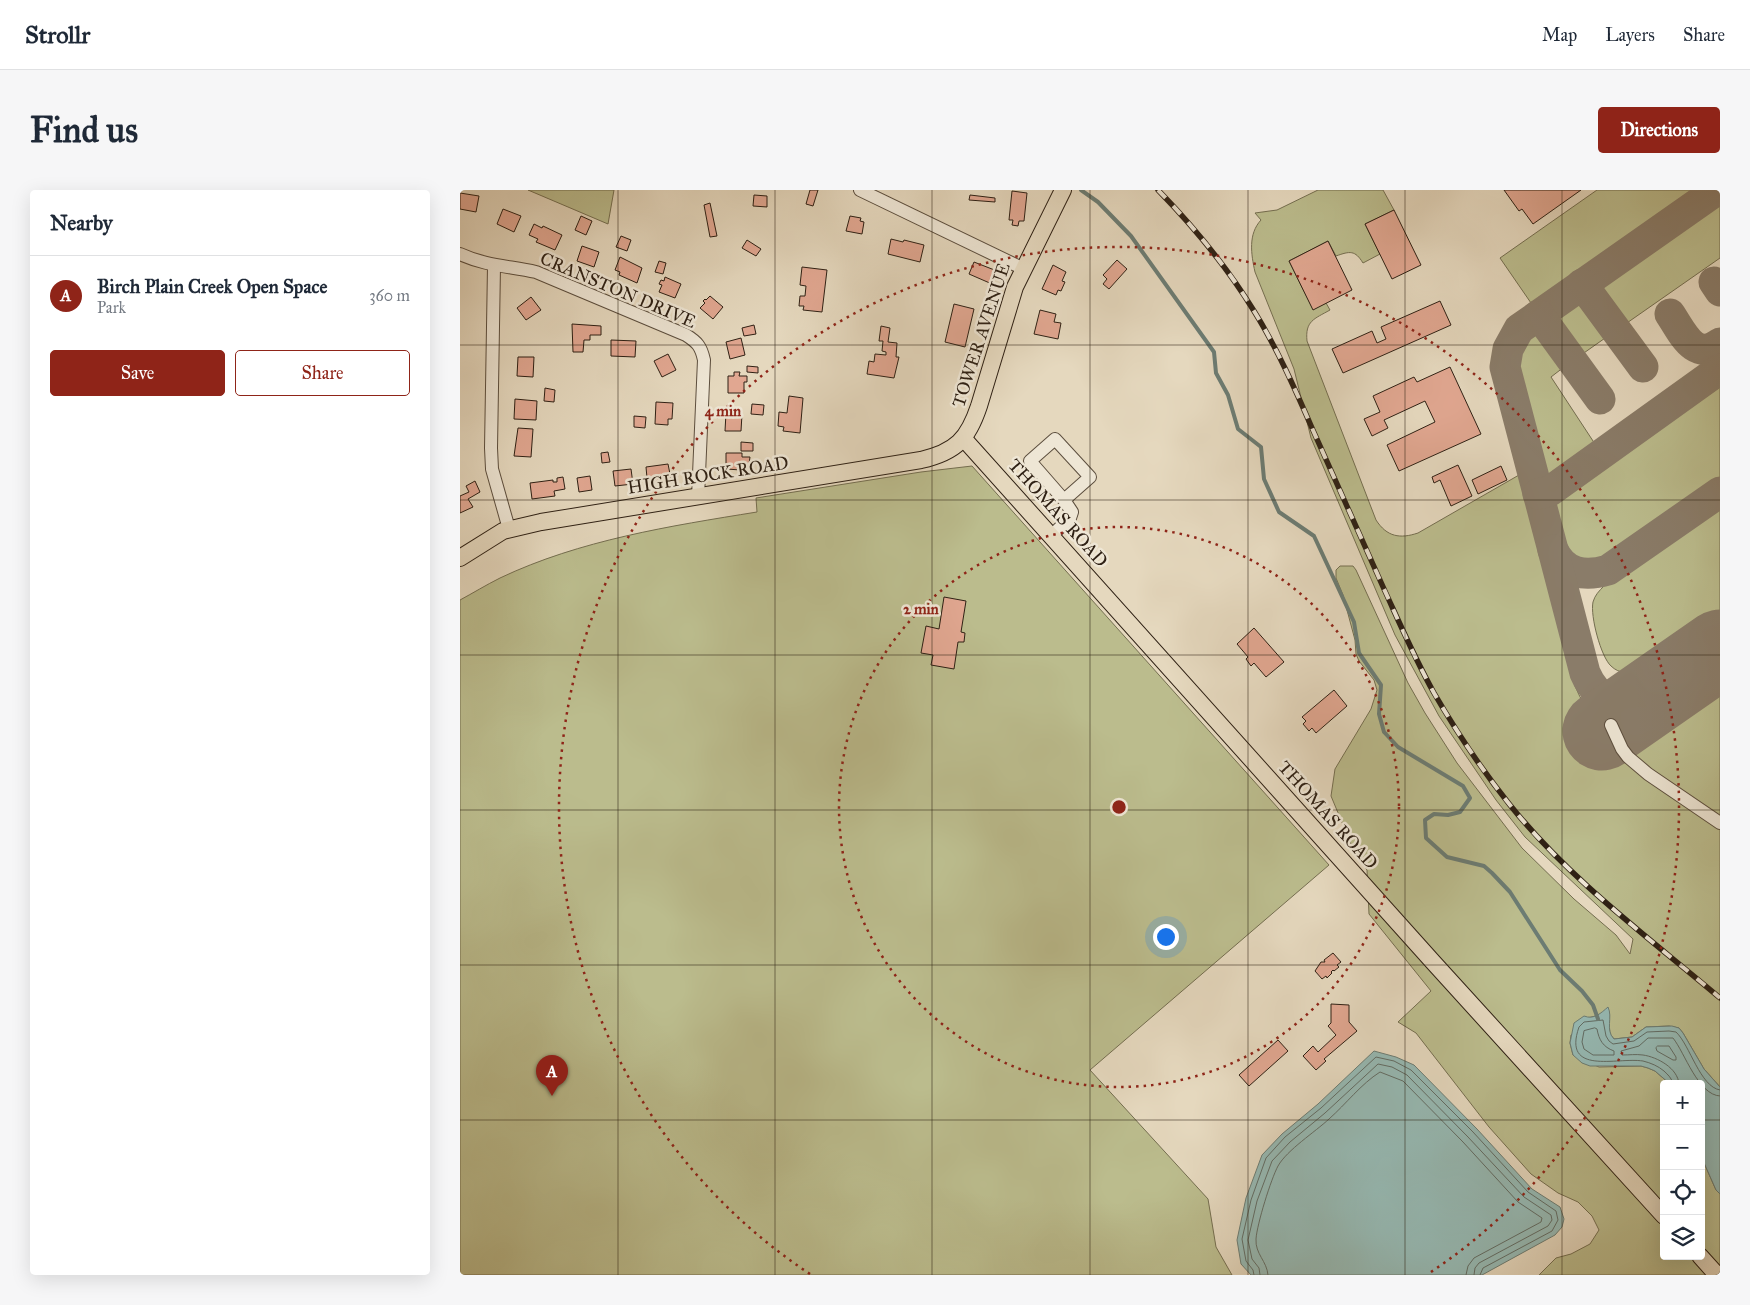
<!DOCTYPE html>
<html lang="en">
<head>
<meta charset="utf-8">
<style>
  body { margin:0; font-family:"IM FELL Great Primer",serif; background:#f6f6f7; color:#1f2937 }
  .controls { position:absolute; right:15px; bottom:15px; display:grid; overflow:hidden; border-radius:5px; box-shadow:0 5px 20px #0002 }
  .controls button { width:45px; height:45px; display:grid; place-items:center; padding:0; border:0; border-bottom:1px solid #e0e1e3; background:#fff; color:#1f2937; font:25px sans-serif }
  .you { position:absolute; left:705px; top:746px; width:18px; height:18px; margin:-12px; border:4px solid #fff; border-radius:50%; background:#1a73e8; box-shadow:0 0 0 8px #1a73e833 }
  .badge { display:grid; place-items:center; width:32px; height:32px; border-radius:50%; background:#8f2418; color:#fff; font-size:16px; font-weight:700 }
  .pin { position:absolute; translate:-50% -41px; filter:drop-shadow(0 1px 2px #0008) }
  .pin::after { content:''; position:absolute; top:26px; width:18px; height:15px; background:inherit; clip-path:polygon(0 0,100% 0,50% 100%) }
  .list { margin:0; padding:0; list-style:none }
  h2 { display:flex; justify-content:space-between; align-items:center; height:65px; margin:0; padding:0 20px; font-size:21px }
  h2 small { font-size:16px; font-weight:400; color:#747a83 }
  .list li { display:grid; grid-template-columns:32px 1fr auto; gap:15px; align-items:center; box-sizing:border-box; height:80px; padding:0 20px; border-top:1px solid #e0e1e3 }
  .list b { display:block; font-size:19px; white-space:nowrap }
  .list p { margin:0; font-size:16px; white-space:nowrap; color:#747a83 }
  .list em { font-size:16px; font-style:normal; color:#747a83 }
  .actions { display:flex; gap:10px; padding:15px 20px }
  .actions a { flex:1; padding:11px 0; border:1px solid #8f2418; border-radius:5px; text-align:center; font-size:18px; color:#8f2418 }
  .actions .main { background:#8f2418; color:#fff }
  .icon { flex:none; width:28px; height:28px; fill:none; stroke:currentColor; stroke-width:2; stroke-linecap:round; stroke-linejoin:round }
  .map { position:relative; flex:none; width:1260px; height:1085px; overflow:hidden; border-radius:5px }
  header { display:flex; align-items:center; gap:30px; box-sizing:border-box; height:70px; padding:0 25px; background:#fff; border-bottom:1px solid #e0e1e3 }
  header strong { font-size:24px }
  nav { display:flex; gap:28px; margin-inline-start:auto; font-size:18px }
  .intro { display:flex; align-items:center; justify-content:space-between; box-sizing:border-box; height:120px; padding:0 30px }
  h1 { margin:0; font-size:35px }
  .button { padding:12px 22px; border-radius:5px; background:#8f2418; color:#fff; font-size:18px; font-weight:700 }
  main { display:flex; gap:30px; padding:0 30px }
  aside { flex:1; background:#fff; border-radius:5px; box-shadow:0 5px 20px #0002 }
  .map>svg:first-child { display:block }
</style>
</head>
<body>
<header>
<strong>Strollr</strong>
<nav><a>Map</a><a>Layers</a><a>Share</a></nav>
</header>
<div class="intro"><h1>Find us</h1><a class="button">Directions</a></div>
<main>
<aside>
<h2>Nearby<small></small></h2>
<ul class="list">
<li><span class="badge">A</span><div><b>Birch Plain Creek Open Space</b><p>Park</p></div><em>360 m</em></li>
</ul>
<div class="actions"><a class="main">Save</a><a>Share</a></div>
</aside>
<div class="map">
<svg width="1260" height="1085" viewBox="0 0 1260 1085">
  <rect width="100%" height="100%" fill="#e5d8be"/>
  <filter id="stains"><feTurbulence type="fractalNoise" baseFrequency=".004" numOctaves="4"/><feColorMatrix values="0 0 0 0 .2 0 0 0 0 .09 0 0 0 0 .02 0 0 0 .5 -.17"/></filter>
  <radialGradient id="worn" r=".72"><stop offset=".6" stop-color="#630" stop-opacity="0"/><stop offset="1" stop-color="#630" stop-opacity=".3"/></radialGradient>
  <g fill="#bbbc8d" stroke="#746e50">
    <polygon points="68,0 154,0 148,34"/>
    <path d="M858,0H923L934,20L905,34L920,64L903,73C895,60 890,61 876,66L868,51L829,71L853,119L866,113L870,120C854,129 845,131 847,151L916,330C927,347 940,349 958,343L1059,285L1115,496C1125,520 1141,541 1156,563L1260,490V897L1244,879L1223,843L1219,838L1209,836L1186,837L1172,847L1154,849L1150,844L1149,835L1139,825L1128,828L1111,845L1110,853L1113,865L1139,877L1181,876L1188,878L1195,881L1210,894H1204V1066H1241V966L1256,1000L1260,1004V1085H1079L1096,1068L1111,1064L1130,1054L1139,1040L1132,1026L1118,1012L1098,1003L1071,984L1029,937L956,843L938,832L971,801L909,724L907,680L891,654L871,606L875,579L911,519L917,500L914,490L899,471L896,464L895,450L883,405L876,388V380L880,376H893L896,380L948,493L965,523L997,573L1062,658L1114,709L1156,745L1170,764L1173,749L1065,647L1036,610L979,526L935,445L851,248L834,179L795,82C791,64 788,44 801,30L795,23L817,20Z"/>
    <polygon points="1137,0 1234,0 1071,113 1040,68"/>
    <polygon points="1260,14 1260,68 1164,135 1139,99"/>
    <polygon points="1122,111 1148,146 1121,165 1096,129"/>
    <polygon points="1079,141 1104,177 1091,187 1135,254 1087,286 1053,159"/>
    <path d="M1260,197V289L1144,370C1105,381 1100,341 1094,313Z"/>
    <path d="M512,276L869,675L630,880L748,1009L756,1057L772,1085H0V410C13,403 26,395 40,388C120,350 210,336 297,322L296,308L461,282Z"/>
    <path d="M1260,315V427L1181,482C1171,484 1159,484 1151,476C1141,467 1130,426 1133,412C1135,405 1139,401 1144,396Z"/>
  </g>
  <g fill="#96b9b3" stroke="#6c7c73">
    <path d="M1148,817C1153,827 1145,840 1154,849L1172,847L1186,837L1212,836L1219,838L1223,843L1244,879L1260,897V1004L1256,1000L1241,966V894H1210L1195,881L1188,878L1181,876H1130L1122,873L1113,865L1110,853L1114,833L1124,826C1134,830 1141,823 1148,817Z"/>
    <polygon points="914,861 936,867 954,875 1017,939 1072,999 1100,1017 1104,1029 1102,1037 1095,1045 1022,1085 791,1085 781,1074 777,1050 786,1008 802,965 822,944 858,914"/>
  </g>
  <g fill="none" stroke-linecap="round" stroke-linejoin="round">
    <g stroke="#626c64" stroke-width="1">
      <path d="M1135,838L1137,839C1139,850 1143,857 1154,861V865H1133L1124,859L1122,852L1124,841Z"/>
      <polygon points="1198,856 1209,856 1216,867 1216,870 1213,870 1197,861 1196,858"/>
      <path d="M1213,894C1212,888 1208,885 1204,881C1198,876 1191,873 1183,871C1157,867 1102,886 1119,837L1124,832L1143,830L1146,846L1149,851L1153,854L1174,851L1187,842L1209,841L1216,842C1230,855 1240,897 1260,900"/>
      <path d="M1219,894C1218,878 1197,867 1183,865C1176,864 1169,865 1162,865L1161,861L1179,856L1188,848H1213C1225,863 1238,905 1260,906"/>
      <polyline points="794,1085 793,1080 786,1071 782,1049 791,1010 806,968 825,947 861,918 916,867 934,871 951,880 1013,942 1068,1002 1096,1021 1098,1030 1092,1041 1023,1078 1020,1085"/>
      <polyline points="800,1085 799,1078 792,1069 788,1050 797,1011 812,971 830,952 865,923 918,874 932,877 947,885 1008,947 1064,1007 1091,1025 1092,1030 1088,1036 1019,1073 1015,1078 1014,1085"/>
      <path d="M808,1085C807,1071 795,1064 796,1049C797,1034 811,989 818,976C827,960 855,942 869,929C886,914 901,894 920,882L943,891L1003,952L1058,1012L1082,1028L1081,1032L1014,1068L1008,1076L1006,1085"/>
    </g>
    <polyline stroke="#6c7c73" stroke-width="4" points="621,0 638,12 671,46 754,162 756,183 768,205 778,239 801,257 804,289 819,322 854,346 894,432 899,463 921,495 919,524 924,542 938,557 1003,596 1010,608 1000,622 988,625 974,624 965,630 966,648 987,667 1024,676 1032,683 1050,702 1100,780 1122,801 1133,815 1138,829"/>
    <g stroke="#8a7c69" stroke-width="31">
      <path d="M1257,0L1059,139L1048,159L1045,177L1093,360C1104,384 1125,387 1148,380L1260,302"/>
      <polyline points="1254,92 1260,101"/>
      <polyline points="1122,94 1183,177"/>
      <path d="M1210,124C1223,143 1234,172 1260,153"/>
      <polyline points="1079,125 1140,209"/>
      <polyline points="1078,304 1090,301 1260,179"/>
      <path d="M1093,360L1125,483C1139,515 1160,516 1190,508"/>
    </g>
    <polyline stroke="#8a7c69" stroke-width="79" points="1142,541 1260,459"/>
  </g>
  <g fill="#e1a791" stroke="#2e2014">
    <polygon points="350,0 358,0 353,16 346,14"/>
    <polygon points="1044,0 1121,0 1073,34 1062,19 1059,21"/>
    <polygon points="552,1 567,3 564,31 559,31 558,36 552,35 553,30 549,30"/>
    <polygon points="0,3 19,6 16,22 0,19"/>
    <polygon points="294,5 307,6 307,17 293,16"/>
    <polygon points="510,5 535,8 535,12 509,10"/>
    <polygon points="250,13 257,46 250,47 244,15"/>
    <polygon points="43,19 61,26 54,42 37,34"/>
    <polygon points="934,20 961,75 932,89 905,34"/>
    <polygon points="121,26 132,31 126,45 115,40"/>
    <polygon points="390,26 401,28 400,31 404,32 402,44 386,41"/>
    <polygon points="74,34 82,38 83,36 102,45 95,60 76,52 78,49 69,45"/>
    <polygon points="161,46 171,50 167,61 156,57"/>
    <polygon points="431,49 443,52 444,50 464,55 460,72 428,64"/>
    <polygon points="287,50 301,59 296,66 282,58"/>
    <polygon points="868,51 892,100 853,120 829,71"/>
    <polygon points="122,56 139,62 134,77 117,71"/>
    <polygon points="160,67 182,78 177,93 159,85 160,82 155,80"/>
    <polygon points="657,70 667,79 649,99 643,94 647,89 643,85"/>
    <polygon points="199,71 206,73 203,84 195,82"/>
    <polygon points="514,72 537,81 532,94 509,84"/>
    <polygon points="593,75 606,82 602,91 605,92 601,101 598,100 596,105 582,99"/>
    <polygon points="342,77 367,80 362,122 343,120 344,116 339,116 340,106 345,106 346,96 340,95"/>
    <polygon points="205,87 221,94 215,108 199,102 202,95 199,94 201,90 204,91"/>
    <polygon points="250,106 263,117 253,129 240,118 245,113 243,111 245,109 246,110"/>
    <polygon points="71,107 81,120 66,130 57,118"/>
    <polygon points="980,111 991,135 883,183 872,159 912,141 917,153 926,149 921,137"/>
    <polygon points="494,114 514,119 505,157 485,152"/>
    <polygon points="580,120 596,124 594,132 601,133 598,149 574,144"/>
    <polygon points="112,134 141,136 141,145 130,145 130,150 124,150 123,162 113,162"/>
    <polygon points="294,135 296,144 284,146 282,138"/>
    <polygon points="421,136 430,138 428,152 437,153 436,167 439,167 434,188 407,184 409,171 414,172 415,164 426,165 426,162 422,161 423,151 419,151"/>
    <polygon points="281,148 285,165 270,169 266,152"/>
    <polygon points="151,150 176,151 175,167 151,166"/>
    <polygon points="208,164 216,180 202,187 194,171"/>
    <polygon points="58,167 74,167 73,187 57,186"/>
    <polygon points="287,176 298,177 298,183 287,182"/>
    <polygon points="990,177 1021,244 939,281 927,255 975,232 965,211 924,230 928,238 912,246 904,229 920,222 913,206 954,187 957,192"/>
    <polygon points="274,182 280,182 279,186 287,186 287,192 284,192 284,203 268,203 268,186 274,186"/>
    <polygon points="85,198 95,200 94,212 84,211"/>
    <polygon points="329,206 343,208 340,243 323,241 324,237 318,236 319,222 327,223"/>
    <polygon points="55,209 77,211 76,230 54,229"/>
    <polygon points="196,212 213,213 212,229 208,229 208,235 195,234"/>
    <polygon points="292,214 304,215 303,225 291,224"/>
    <polygon points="272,219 277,220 277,223 282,224 281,241 265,241 266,223 272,223"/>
    <polygon points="174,226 186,227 185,238 174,237"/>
    <polygon points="58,238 73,239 71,267 54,266"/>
    <polygon points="281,252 293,253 293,261 281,261"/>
    <polygon points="148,262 150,272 142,273 141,263"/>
    <polygon points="266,263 282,263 282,267 290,267 289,274 282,274 281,280 266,279"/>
    <polygon points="208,274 211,289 193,292 192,288 187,288 186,277"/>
    <polygon points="998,275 1012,306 991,316 980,290 974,293 972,287"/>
    <polygon points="1041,276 1047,290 1018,304 1012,290"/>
    <polygon points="171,279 173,294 155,296 153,281"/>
    <polygon points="130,286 132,300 119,302 117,288"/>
    <polygon points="103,287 105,299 94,301 95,306 72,309 70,293 93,290 93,292 97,292 97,288"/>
    <polygon points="15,291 20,302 8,309 13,317 0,323 0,306 9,302 6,296"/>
    <polygon points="484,407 506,411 501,442 505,443 504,452 498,452 494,479 471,475 473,465 461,463 466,436 479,439"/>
    <polygon points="794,438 824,472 806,487 794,473 791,476 786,469 788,467 777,454"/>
    <polygon points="874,500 887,516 856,543 852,538 849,541 843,534 846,531 842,527"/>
    <polygon points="873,763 881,772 877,775 879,777 874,781 873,780 871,782 872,783 867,788 866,786 862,789 855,781 861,772 865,772 864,770"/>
    <polygon points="871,814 889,815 889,832 897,841 864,869 866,871 856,880 843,866 853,856 858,862 876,845 868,836 871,833"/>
    <polygon points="818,850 828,861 789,896 779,885"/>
  </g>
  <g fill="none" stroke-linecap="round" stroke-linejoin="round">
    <g stroke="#5c4e3e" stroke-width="14">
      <g id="minor">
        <polyline points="400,0 564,79"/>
        <path d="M0,64C26,76 49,76 76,82L226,145C237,152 241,156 244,170L238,307"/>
        <polyline points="34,76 31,258 32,279 49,339"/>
        <polyline points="591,346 610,328 612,322 604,310 570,271 595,249 630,287 604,310"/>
        <polyline points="1151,535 1162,559 1168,567 1188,584 1260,633"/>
      </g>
    </g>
    <g stroke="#2e2014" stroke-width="18">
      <g id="major">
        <polyline points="504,249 973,772 1204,1026"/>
        <path d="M0,368L43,341L81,332L461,270C496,262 508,249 519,216L555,97L603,0"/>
        <polyline points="1240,1066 1257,1085"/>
      </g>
    </g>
    <use href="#minor" stroke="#eee6d5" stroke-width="12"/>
    <use href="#major" stroke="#e5d8be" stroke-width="16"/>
    <g stroke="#2e2014" stroke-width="5.5">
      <path id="rail" d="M698,0C734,37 767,77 794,121C817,158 835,199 852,238C876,292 900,345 924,399C940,434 955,469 974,503C996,541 1022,580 1050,615C1109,689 1188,747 1260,808"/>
    </g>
    <use href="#rail" stroke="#eee6d5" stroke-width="4" stroke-dasharray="11" stroke-linecap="butt"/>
  </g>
  <path fill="none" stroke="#2e2014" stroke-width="1" stroke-opacity="0.55" d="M158,0V1085M315,0V1085M472,0V1085M630,0V1085M788,0V1085M945,0V1085M1102,0V1085M0,155H1260M0,310H1260M0,465H1260M0,620H1260M0,775H1260M0,930H1204M1241,930H1260"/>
  <g fill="none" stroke="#8f2418" stroke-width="2.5" stroke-dasharray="2.5 5">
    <circle cx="659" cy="617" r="280"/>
    <path d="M350 1084A560 560 0 1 1 968 1084"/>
  </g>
  <g text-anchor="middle" stroke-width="5" stroke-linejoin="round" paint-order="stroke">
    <g font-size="18" fill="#2e2014" stroke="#eee6d5">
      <text transform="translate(158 100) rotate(23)" y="6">CRANSTON DRIVE</text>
      <text transform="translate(521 145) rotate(-72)" y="6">TOWER AVENUE</text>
      <text transform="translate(248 285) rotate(-9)" y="6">HIGH ROCK ROAD</text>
      <text transform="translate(598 323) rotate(48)" y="6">THOMAS ROAD</text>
      <text transform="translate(868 625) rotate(48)" y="6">THOMAS ROAD</text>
    </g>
  </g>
  <circle cx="659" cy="617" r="8" fill="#8f2418" stroke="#eee6d5" stroke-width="2.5"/>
  <g font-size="15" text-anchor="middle" font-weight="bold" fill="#8f2418" stroke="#eee6d5" stroke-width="5" stroke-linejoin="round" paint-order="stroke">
    <text x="263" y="226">4 min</text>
    <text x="461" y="424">2 min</text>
  </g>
  <rect width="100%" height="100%" filter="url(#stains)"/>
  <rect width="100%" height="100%" fill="url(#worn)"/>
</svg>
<div class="controls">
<button>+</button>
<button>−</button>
<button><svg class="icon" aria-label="locate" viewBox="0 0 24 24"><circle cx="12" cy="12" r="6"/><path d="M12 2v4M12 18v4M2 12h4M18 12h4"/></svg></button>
<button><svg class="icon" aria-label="layers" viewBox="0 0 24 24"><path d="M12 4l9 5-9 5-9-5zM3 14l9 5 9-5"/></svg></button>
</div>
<div class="you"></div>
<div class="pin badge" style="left:92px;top:906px">A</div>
</div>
</main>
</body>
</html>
